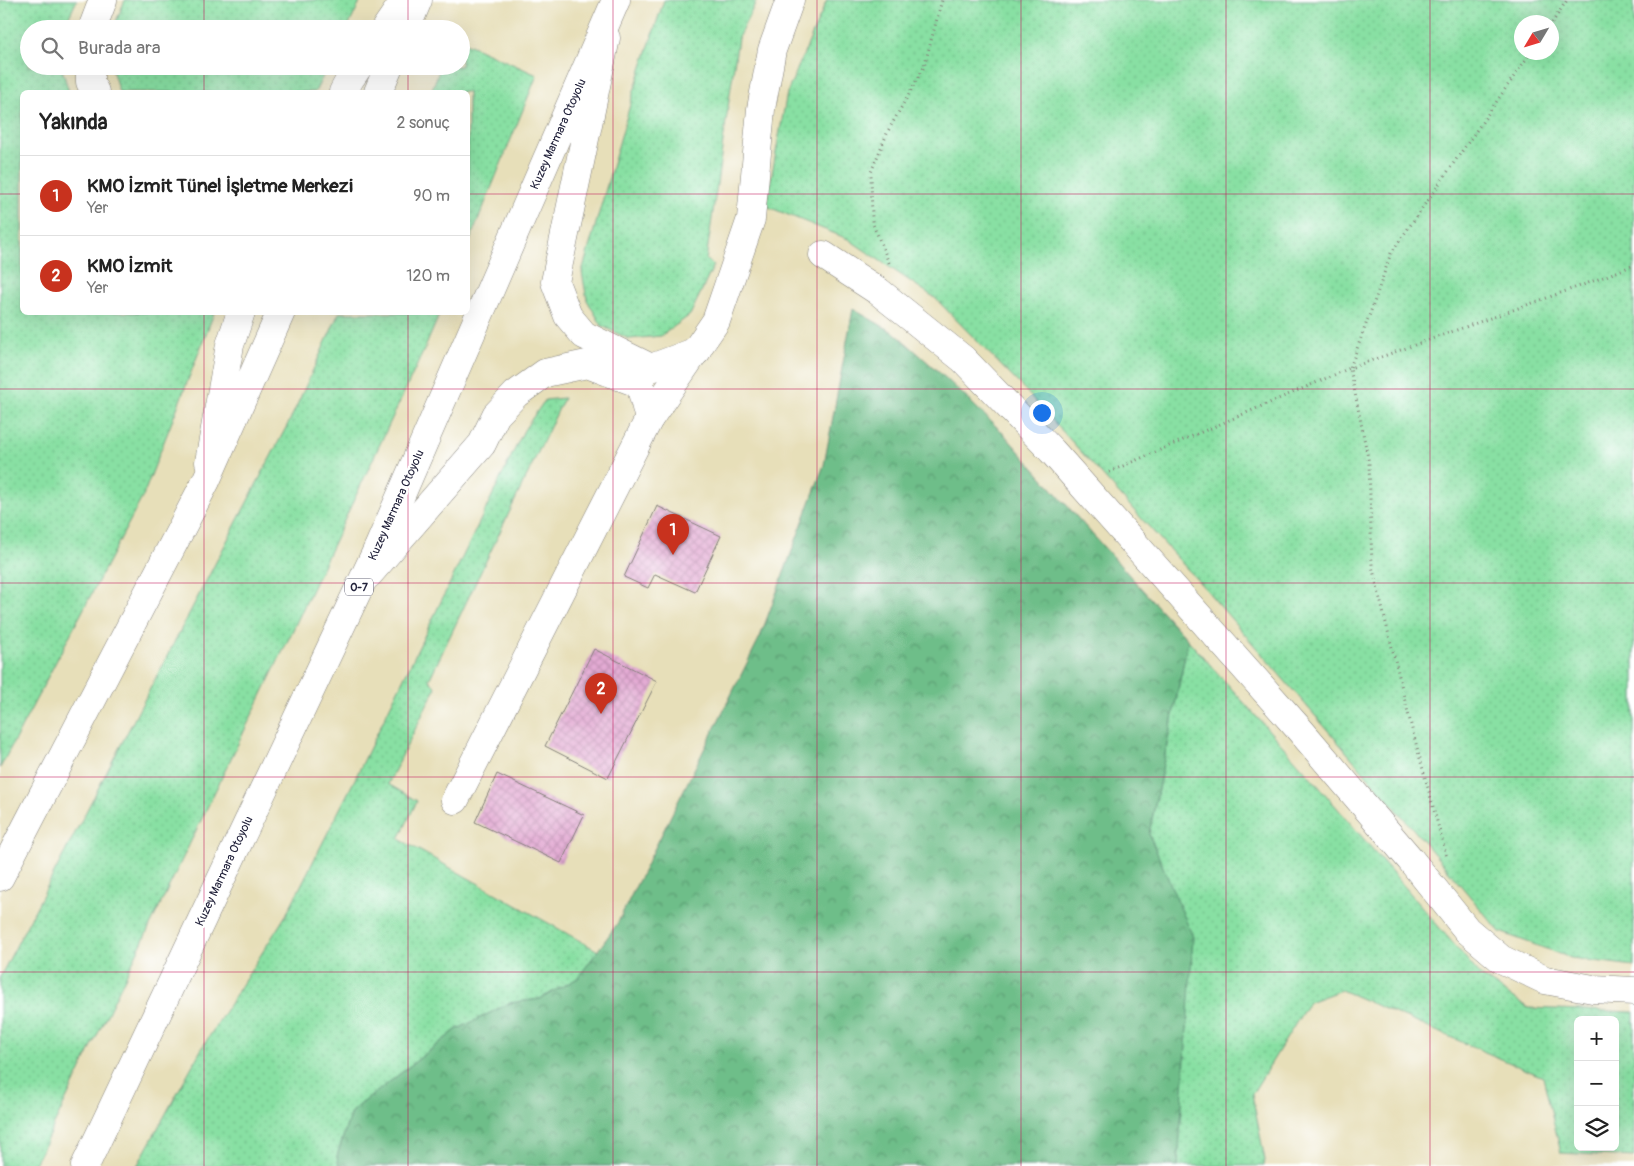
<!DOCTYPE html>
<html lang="tr">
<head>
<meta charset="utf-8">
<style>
  body { margin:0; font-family:Pangolin,sans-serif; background:#f6f6f6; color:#222 }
  .controls { position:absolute; right:15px; bottom:15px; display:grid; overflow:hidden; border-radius:8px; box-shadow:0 5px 20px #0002 }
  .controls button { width:45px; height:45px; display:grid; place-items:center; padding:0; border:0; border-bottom:1px solid #e0e0e0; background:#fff; color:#222; font:25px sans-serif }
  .compass { position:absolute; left:1514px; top:15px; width:45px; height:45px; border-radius:50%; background:#fff; box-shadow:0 5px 20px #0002; rotate:232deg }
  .you { position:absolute; left:1041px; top:412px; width:18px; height:18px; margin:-12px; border:4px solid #fff; border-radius:50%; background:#1a73e8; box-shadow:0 0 0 8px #1a73e833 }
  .badge { display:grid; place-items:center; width:32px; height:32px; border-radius:50%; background:#c8321e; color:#fff; font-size:16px; font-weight:700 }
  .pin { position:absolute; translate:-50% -41px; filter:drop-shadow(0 1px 2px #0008) }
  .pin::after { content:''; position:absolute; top:26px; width:18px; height:15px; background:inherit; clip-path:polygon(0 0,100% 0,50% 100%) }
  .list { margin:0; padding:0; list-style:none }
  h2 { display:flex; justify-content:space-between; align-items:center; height:65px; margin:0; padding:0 20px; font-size:21px }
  h2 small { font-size:16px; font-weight:400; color:#767676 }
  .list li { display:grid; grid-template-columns:32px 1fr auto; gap:15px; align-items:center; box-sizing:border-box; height:80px; padding:0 20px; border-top:1px solid #e0e0e0 }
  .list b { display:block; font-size:19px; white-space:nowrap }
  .list p { margin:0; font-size:16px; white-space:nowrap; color:#767676 }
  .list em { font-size:16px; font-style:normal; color:#767676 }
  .icon { flex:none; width:28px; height:28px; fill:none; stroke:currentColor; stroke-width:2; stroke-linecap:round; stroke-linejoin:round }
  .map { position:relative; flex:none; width:1634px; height:1166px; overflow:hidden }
  .search { position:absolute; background:#fff; box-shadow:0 5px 20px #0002; left:20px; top:20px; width:450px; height:55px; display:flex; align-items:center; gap:12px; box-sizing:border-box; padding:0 18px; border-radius:28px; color:#767676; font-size:19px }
  .panel { position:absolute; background:#fff; box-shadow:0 5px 20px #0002; left:20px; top:90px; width:450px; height:225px; border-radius:8px }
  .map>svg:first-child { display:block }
</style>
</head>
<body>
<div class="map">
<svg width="1634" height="1166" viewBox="0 0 1634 1166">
  <defs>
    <pattern id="green-dots" width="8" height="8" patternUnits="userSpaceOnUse" patternTransform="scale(1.25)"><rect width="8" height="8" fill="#88e0a3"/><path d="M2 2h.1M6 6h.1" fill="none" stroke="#75c08d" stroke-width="1.8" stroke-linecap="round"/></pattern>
    <pattern id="forest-crowns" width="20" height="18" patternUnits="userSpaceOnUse" patternTransform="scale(1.25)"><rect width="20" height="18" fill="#6ebe89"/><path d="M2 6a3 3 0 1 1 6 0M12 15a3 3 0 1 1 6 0" fill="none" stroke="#5a9a71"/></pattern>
    <pattern id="building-cross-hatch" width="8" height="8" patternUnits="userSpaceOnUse" patternTransform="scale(1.25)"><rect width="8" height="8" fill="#e3aad3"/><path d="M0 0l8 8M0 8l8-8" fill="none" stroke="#c292b6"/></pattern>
  </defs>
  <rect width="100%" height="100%" fill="#fff"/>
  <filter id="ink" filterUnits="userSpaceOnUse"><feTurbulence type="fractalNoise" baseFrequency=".02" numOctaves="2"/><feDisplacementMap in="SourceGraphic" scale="10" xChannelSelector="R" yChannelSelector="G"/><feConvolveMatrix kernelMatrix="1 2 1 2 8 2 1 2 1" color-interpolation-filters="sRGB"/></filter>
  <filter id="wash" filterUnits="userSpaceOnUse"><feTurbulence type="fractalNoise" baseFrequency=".0096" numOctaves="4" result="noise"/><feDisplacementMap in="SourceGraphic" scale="20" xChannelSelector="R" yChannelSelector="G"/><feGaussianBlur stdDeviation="1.12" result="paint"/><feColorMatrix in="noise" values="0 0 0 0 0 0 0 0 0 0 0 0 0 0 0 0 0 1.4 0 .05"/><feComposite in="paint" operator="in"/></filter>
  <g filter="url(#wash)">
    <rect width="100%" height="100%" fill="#e7dfb9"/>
    <g fill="url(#green-dots)" stroke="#55816f" fill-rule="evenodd">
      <polygon points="0,0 77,0 66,23 65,29 29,29 29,66 61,66 69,92 22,92 22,312 214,313 143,496 0,768"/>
      <polygon points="125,0 361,0 347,29 113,29"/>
      <polygon points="664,0 757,0 738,38 706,260 714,265 690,315 661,336 629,339 602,326 587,300 582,272 634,91"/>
      <path d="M827,0H1634V966L1571,958L1500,932L1414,830L1208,592L1026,391L935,298L848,239L766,206L787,93ZM1522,22H1552V52H1522Z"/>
      <polygon points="461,41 537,75 468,245 468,92 431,92 441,66 461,66"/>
      <polygon points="111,66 328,66 315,92 119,92"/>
      <polygon points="339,313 440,313 424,350 292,632 34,1166 0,1166 0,977 292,416"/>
      <polygon points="564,398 429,680 436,687 388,784 417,801 399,839 598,951 578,978 540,999 510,1003 456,1030 351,1112 337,1156 339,1166 137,1166 202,1048 286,915 354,781 524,430 545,400"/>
      <path d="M1188,640L1315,782L1481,976L1528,1008L1634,1012V1157L1561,1153L1543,1077L1341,990L1309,1002L1252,1094L1265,1160L1264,1166H1178L1182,1094L1149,834ZM1578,1020H1615V1147H1578Z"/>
    </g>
    <polygon fill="url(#forest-crowns)" stroke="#487062" points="853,309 896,334 950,382 1003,433 1092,534 1188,640 1149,834 1193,937 1178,1166 339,1166 337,1156 351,1112 456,1030 510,1003 540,999 578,978 617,924 760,637 824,465"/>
    <g id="blocks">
      <g fill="url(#building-cross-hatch)">
        <polygon points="657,506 721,536 695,592 655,574 648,588 624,577"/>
        <polygon points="594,649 657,681 608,778 545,746"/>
        <polygon points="497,774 584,815 561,863 475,822"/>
      </g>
    </g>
  </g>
  <g filter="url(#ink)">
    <use href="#blocks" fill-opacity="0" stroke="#84807a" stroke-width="1"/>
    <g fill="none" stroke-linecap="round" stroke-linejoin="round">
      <g stroke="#84807a" stroke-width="29">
        <g id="minor">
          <polyline points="92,29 103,0"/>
          <polyline points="385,29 405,0"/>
          <polyline points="606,38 555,282 568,316 584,335 651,368 697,351"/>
          <polyline points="90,66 90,82 95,92"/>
          <polyline points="343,92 350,79 359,66"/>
          <polyline points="823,255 878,291 963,359 1052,451 1300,730 1410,859 1467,930 1501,959 1545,980 1593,989 1634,991"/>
          <polyline points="209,462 230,345 241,312"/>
          <polyline points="369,574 482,444 496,415 516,394 545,373 587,364 640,384 649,419"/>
          <polyline points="455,800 649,419 716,321 751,219 761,109 772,50 790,0"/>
        </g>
      </g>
      <g stroke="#84807a" stroke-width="29">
        <g id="highway">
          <polyline points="406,29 418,0"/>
          <polyline points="378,92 389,66"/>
          <polyline points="0,877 206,481 281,312"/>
          <polyline points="85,1166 378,548 616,0"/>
        </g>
      </g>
      <g stroke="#84807a" stroke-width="3" stroke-dasharray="1 4" stroke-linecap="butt">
        <polyline points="1552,23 1567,0"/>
        <polyline points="1531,52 1391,253 1376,297 1350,368 1583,285 1634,265"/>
        <polyline points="889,263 872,222 871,172 888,131 924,67 942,0"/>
        <polyline points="1109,472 1350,368 1369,463 1372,566 1412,729 1447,858"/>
      </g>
      <use href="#minor" stroke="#fff" stroke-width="28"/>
      <use href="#highway" stroke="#fff" stroke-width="28"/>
    </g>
  </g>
  <path fill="none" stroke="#c2185b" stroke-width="1" stroke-opacity="0.55" d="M204,0V29M408,0V29M613,0V1166M817,0V1166M1021,0V1166M1226,0V1166M1430,0V1166M204,66V92M408,66V92M0,194H22M468,194H1634M204,312V1166M408,312V1166M0,389H1634M0,583H1634M0,777H1634M0,972H1634"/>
  <g text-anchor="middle" stroke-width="5" stroke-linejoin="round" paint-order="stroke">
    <rect fill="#fff" stroke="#646476" stroke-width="1" x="345" y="578.5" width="28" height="17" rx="4"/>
    <g font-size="11" font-weight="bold" fill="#22223b">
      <text x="359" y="591">O-7</text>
    </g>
    <g font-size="12" fill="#22223b" stroke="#fff">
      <text transform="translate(558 134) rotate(-66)" y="4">Kuzey Marmara Otoyolu</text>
      <text transform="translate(396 505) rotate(-66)" y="4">Kuzey Marmara Otoyolu</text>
      <text transform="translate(224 871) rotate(-65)" y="4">Kuzey Marmara Otoyolu</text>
    </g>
  </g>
</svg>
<div class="controls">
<button>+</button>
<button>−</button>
<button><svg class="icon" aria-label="layers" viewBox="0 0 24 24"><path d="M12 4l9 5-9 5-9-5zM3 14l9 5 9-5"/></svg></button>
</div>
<svg class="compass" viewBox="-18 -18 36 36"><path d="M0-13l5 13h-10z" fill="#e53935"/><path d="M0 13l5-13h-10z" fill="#767676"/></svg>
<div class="you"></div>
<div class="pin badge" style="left:673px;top:555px">1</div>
<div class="pin badge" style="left:601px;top:714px">2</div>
<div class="search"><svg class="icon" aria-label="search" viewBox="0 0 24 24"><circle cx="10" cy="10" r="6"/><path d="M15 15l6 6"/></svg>Burada ara</div>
<section class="panel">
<h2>Yakında<small>2 sonuç</small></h2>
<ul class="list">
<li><span class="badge">1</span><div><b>KMO İzmit Tünel İşletme Merkezi</b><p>Yer</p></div><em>90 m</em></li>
<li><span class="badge">2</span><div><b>KMO İzmit</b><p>Yer</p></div><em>120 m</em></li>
</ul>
</section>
</div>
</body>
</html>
